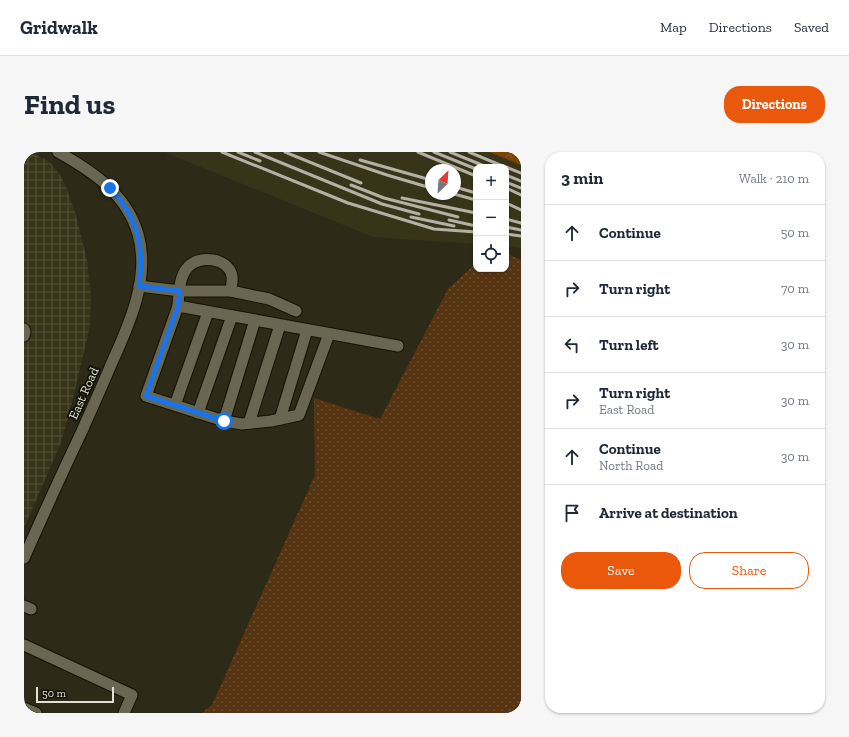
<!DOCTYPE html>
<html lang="en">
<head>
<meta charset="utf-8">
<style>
  body { margin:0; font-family:"Zilla Slab",serif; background:#f6f6f7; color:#1f2937 }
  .controls { position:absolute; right:12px; top:12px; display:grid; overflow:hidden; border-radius:8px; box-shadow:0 1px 3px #0004 }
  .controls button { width:36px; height:36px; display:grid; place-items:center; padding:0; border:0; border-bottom:1px solid #e0e1e3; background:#fff; color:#1f2937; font:20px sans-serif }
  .compass { position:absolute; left:401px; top:12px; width:36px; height:36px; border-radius:50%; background:#fff; box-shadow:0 1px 3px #0004; rotate:25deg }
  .scale { position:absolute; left:12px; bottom:10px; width:78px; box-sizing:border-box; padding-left:4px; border:2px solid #e2e0d4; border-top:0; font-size:11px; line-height:14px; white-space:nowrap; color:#e2e0d4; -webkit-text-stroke:3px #14130a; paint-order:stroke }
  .stop { position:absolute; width:12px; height:12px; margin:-9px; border:3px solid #1a73e8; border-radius:50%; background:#fff }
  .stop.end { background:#1a73e8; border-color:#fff; box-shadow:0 1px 4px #0008 }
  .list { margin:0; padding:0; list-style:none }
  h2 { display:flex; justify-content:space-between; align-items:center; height:52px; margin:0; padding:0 16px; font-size:17px }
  h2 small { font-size:13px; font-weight:400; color:#747a83 }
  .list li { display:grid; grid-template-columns:26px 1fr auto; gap:12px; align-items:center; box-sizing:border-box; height:56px; padding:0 16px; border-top:1px solid #e0e1e3 }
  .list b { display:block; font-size:15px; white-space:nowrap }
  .list p { margin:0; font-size:13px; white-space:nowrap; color:#747a83 }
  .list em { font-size:13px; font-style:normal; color:#747a83 }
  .actions { display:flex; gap:8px; padding:12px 16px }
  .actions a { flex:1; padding:9px 0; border:1px solid #ea580c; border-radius:16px; text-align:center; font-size:14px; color:#ea580c }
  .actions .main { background:#ea580c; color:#fff }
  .icon { flex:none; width:22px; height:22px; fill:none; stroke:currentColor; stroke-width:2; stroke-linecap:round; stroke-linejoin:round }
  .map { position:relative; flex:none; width:497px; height:561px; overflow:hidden; border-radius:16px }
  header { display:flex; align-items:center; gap:24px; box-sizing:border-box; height:56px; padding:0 20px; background:#fff; border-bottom:1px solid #e0e1e3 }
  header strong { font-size:19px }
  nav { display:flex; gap:22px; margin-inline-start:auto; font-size:14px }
  .intro { display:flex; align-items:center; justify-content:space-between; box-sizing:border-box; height:96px; padding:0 24px }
  h1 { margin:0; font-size:28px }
  .button { padding:10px 18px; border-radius:16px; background:#ea580c; color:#fff; font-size:14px; font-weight:700 }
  main { display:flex; gap:24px; padding:0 24px }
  aside { flex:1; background:#fff; border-radius:16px; box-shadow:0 1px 3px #0004 }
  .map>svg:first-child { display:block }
</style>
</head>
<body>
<header>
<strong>Gridwalk</strong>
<nav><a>Map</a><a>Directions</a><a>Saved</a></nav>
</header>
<div class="intro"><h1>Find us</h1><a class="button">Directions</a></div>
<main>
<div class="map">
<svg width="497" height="561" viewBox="0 0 497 561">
  <defs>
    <pattern id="industrial-grid" width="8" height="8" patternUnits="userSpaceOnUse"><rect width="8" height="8" fill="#38341a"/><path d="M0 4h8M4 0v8" fill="none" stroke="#54513a"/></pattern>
    <pattern id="grass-dots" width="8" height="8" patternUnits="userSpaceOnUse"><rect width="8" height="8" fill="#563412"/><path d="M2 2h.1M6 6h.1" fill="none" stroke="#6e5134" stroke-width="1.8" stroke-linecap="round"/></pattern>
    <pattern id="forest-crowns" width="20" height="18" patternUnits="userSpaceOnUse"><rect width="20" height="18" fill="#7a4401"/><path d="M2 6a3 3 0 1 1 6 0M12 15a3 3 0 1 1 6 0" fill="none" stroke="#8d5f25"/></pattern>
  </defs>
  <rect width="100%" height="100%" fill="#2d2a17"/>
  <path fill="#38341a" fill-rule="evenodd" d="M140,0H465L497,13V96L482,94V15H452V92L349,85ZM407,18H431V42H407Z"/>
  <polygon fill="url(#industrial-grid)" points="0,0 6,0 25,9 36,23 42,35 51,60 63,108 67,144 66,174 46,259 36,293 0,376"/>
  <polygon fill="url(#grass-dots)" points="482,101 497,108 497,561 178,561 188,553 291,323 290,246 356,267 424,137 452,111 452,117 482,117"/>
  <polygon fill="url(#forest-crowns)" points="465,0 497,0 497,13"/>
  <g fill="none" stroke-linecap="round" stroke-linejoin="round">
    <g stroke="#151302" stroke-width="13">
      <g id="minor">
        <polyline points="115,134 156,139 207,139 245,147 272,159"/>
        <path d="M207,139C207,134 209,128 208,124C204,105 175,103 164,115C155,124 155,142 154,154L374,194"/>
        <polyline points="154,154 122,244 200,269 218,272 247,269 275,263 305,182"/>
        <polyline points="0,177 1,180 0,184"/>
        <polyline points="151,253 184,160"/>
        <polyline points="174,261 208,164"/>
        <polyline points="256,267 283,178"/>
        <polyline points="200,269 231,168"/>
        <polyline points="225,271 256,173"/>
        <path d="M0,406C19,363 38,321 58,279C67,258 77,237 86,215C104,175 127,127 114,82C102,41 68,19 34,0"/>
        <polyline points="0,454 7,457"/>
        <polyline points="0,493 108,543 100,561"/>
        <polyline points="0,556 12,561"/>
      </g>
    </g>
    <use href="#minor" stroke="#696651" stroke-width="11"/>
    <g stroke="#b3b1a3" stroke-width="3">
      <polyline points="198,0 324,51 410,77 452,80"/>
      <polyline points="214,0 236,9"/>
      <polyline points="231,0 358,52 395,62"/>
      <polyline points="261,0 337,31"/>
      <polyline points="295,0 363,23 407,36"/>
      <polyline points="394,0 452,24"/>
      <polyline points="410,0 452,17"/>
      <polyline points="426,0 463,15"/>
      <polyline points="445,0 481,15"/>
      <polyline points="336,8 407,28"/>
      <polyline points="482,15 497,21"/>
      <polyline points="482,23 497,29"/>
      <polyline points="482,30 497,36"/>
      <polyline points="327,33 360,46 434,65"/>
      <polyline points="431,35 452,41"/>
      <polyline points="482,36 497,43"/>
      <polyline points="430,42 452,48"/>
      <polyline points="378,46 452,61"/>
      <polyline points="482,51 497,58"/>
      <polyline points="387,65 430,74"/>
      <polyline points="482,67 497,71"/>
      <polyline points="425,68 452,74"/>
      <polyline points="482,75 497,78"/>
      <polyline points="482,82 497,84"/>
    </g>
  </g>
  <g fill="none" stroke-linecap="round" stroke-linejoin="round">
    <path stroke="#1a73e8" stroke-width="5" d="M86,36C115,67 120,94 115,134L156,139L154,154L122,244L200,269"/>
  </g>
  <g text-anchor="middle" stroke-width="4" stroke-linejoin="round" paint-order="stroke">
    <g font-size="13" fill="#e2e0d4" stroke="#14130a">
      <text transform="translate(59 241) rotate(-66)" y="5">East Road</text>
    </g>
  </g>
</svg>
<div class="controls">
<button>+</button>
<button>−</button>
<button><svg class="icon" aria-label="locate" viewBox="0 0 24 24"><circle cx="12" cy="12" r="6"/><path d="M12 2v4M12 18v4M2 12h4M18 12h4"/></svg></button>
</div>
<svg class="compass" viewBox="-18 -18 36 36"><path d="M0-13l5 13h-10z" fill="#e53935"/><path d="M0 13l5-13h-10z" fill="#747a83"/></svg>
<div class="scale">50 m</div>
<div class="stop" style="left:200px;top:269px"></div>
<div class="stop end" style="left:86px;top:36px"></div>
</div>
<aside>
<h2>3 min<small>Walk · 210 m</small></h2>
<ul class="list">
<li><svg class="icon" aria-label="ahead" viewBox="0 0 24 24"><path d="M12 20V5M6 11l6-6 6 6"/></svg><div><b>Continue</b></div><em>50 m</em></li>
<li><svg class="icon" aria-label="right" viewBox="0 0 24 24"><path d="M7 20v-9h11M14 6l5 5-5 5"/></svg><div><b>Turn right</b></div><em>70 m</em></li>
<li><svg class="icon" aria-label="left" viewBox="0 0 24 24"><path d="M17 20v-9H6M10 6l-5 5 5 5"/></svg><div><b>Turn left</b></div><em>30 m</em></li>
<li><svg class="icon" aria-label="right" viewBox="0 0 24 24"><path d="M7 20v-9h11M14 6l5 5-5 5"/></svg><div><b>Turn right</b><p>East Road</p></div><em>30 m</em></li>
<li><svg class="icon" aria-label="ahead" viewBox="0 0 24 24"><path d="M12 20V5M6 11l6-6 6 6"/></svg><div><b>Continue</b><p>North Road</p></div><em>30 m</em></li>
<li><svg class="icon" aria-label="arrive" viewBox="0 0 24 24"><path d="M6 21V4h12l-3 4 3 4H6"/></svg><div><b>Arrive at destination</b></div></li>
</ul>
<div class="actions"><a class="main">Save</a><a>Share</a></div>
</aside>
</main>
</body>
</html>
